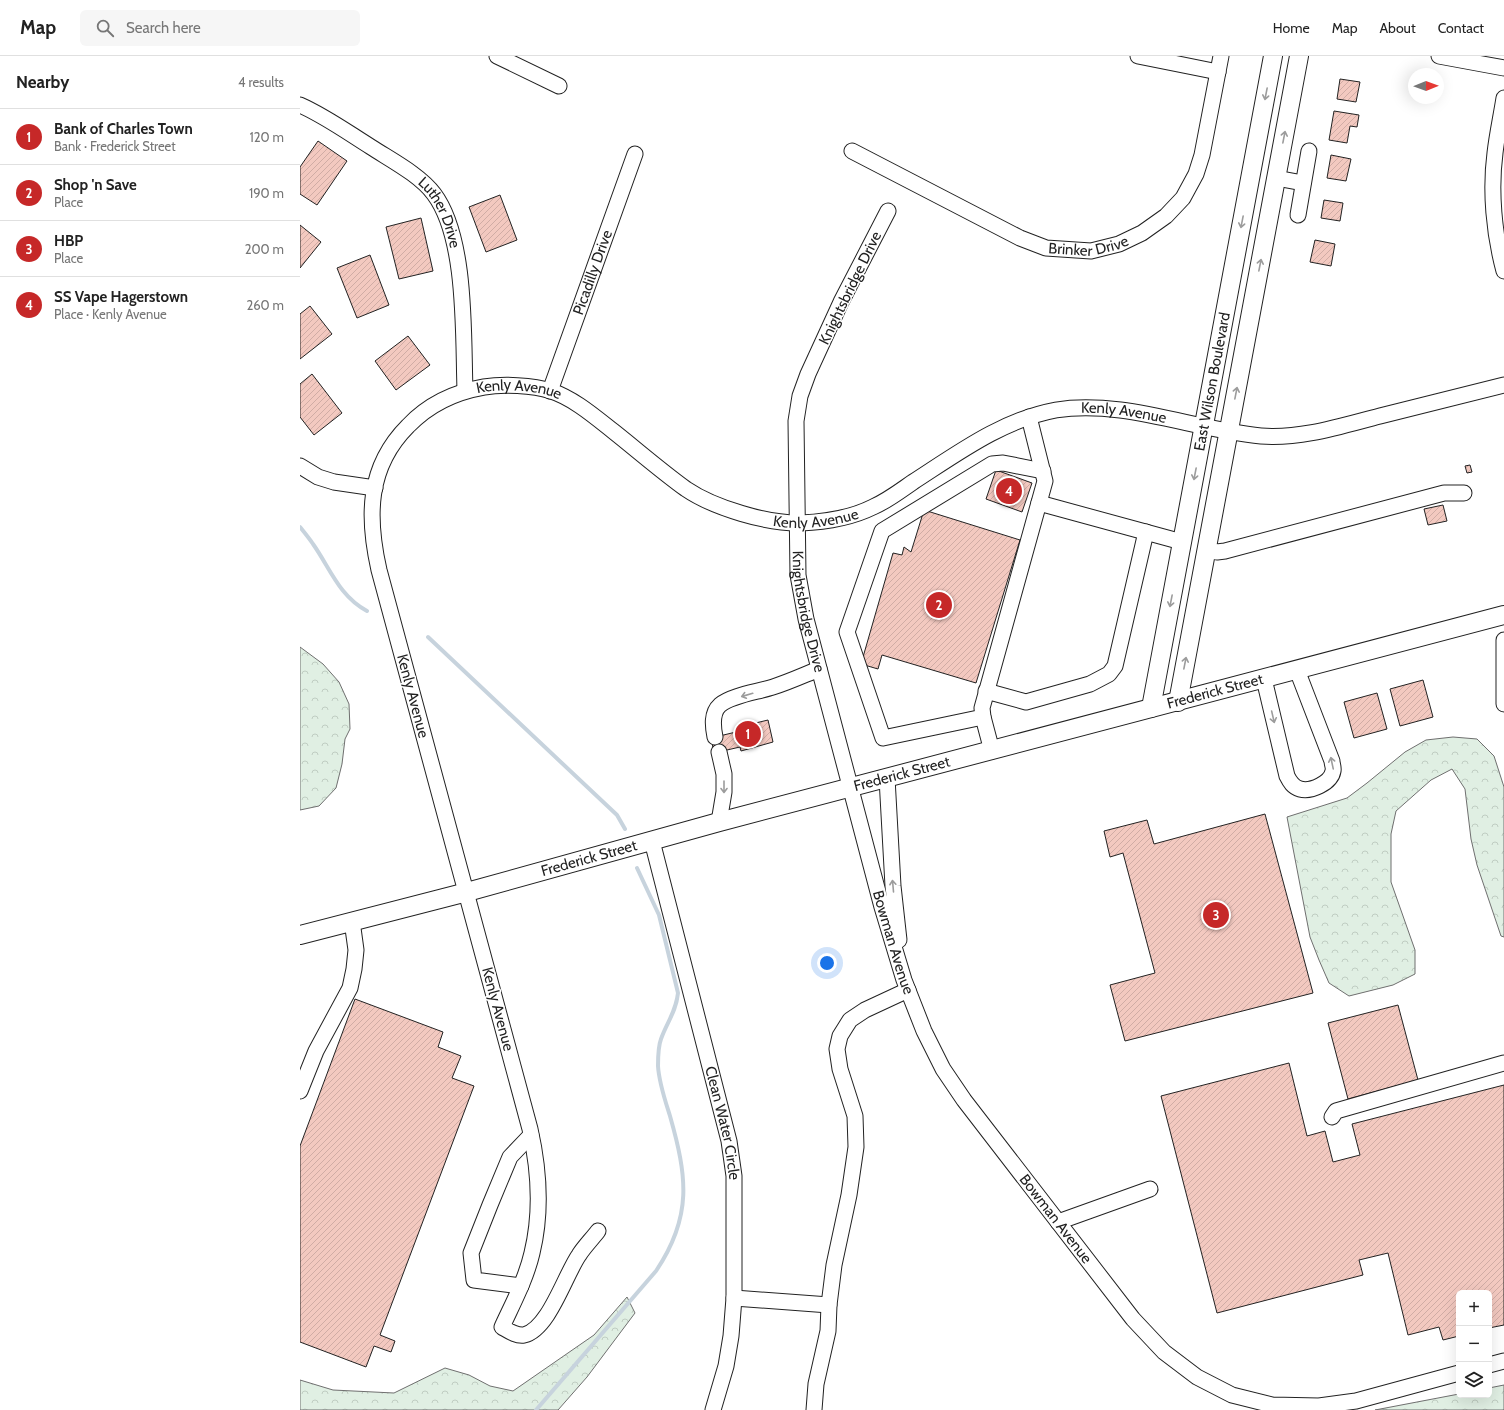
<!DOCTYPE html>
<html lang="en">
<head>
<meta charset="utf-8">
<style>
  body { margin:0; font-family:Cabin,sans-serif; background:#f6f6f6; color:#222 }
  .controls { position:absolute; right:12px; bottom:12px; display:grid; overflow:hidden; border-radius:6px; box-shadow:0 4px 16px #0002 }
  .controls button { width:36px; height:36px; display:grid; place-items:center; padding:0; border:0; border-bottom:1px solid #e0e0e0; background:#fff; color:#222; font:20px sans-serif }
  .compass { position:absolute; left:1108px; top:12px; width:36px; height:36px; border-radius:50%; background:#fff; box-shadow:0 4px 16px #0002; rotate:89deg }
  .you { position:absolute; left:527px; top:907px; width:14px; height:14px; margin:-10px; border:3px solid #fff; border-radius:50%; background:#1a73e8; box-shadow:0 0 0 6px #1a73e833 }
  .badge { display:grid; place-items:center; width:26px; height:26px; border-radius:50%; background:#c62828; color:#fff; font-size:13px; font-weight:700 }
  .pin { position:absolute; translate:-50% -50%; border:2px solid #fff; box-shadow:0 1px 4px #0006 }
  .list { margin:0; padding:0; list-style:none }
  h2 { display:flex; justify-content:space-between; align-items:center; height:52px; margin:0; padding:0 16px; font-size:17px }
  h2 small { font-size:13px; font-weight:400; color:#767676 }
  .list li { display:grid; grid-template-columns:26px 1fr auto; gap:12px; align-items:center; box-sizing:border-box; height:56px; padding:0 16px; border-top:1px solid #e0e0e0 }
  .list b { display:block; font-size:15px; white-space:nowrap }
  .list p { margin:0; font-size:13px; white-space:nowrap; color:#767676 }
  .list em { font-size:13px; font-style:normal; color:#767676 }
  .icon { flex:none; width:22px; height:22px; fill:none; stroke:currentColor; stroke-width:2; stroke-linecap:round; stroke-linejoin:round }
  .map { position:relative; flex:none; width:1204px; height:1354px; overflow:hidden }
  header { display:flex; align-items:center; gap:24px; box-sizing:border-box; height:56px; padding:0 20px; background:#fff; border-bottom:1px solid #e0e0e0 }
  header strong { font-size:19px }
  nav { display:flex; gap:22px; margin-inline-start:auto; font-size:14px }
  .search { width:280px; height:36px; background:#f6f6f6; display:flex; align-items:center; gap:10px; box-sizing:border-box; padding:0 14px; border-radius:6px; color:#767676; font-size:15px }
  main { display:flex }
  aside { flex:1; background:#fff }
  .map>svg:first-child { display:block }
</style>
</head>
<body>
<header>
<strong>Map</strong>
<div class="search"><svg class="icon" aria-label="search" viewBox="0 0 24 24"><circle cx="10" cy="10" r="6"/><path d="M15 15l6 6"/></svg>Search here</div>
<nav><a>Home</a><a>Map</a><a>About</a><a>Contact</a></nav>
</header>
<main>
<aside>
<h2>Nearby<small>4 results</small></h2>
<ul class="list">
<li><span class="badge">1</span><div><b>Bank of Charles Town</b><p>Bank · Frederick Street</p></div><em>120 m</em></li>
<li><span class="badge">2</span><div><b>Shop 'n Save</b><p>Place</p></div><em>190 m</em></li>
<li><span class="badge">3</span><div><b>HBP</b><p>Place</p></div><em>200 m</em></li>
<li><span class="badge">4</span><div><b>SS Vape Hagerstown</b><p>Place · Kenly Avenue</p></div><em>260 m</em></li>
</ul>
</aside>
<div class="map">
<svg width="1204" height="1354" viewBox="0 0 1204 1354">
  <defs>
    <pattern id="forest-crowns" width="20" height="18" patternUnits="userSpaceOnUse"><rect width="20" height="18" fill="#e0efe3"/><path d="M2 6a3 3 0 1 1 6 0M12 15a3 3 0 1 1 6 0" fill="none" stroke="#c0cdc2"/></pattern>
    <pattern id="building-hatch" width="6" height="6" patternUnits="userSpaceOnUse"><rect width="6" height="6" fill="#f3c9c0"/><path d="M-1 1l2-2M0 6l6-6M5 7l2-2" fill="none" stroke="#d0aca5"/></pattern>
  </defs>
  <rect width="100%" height="100%" fill="#fff"/>
  <g fill="url(#forest-crowns)" stroke="#6f6f6f">
    <polygon points="0,591 23,608 39,626 49,648 50,673 45,683 42,708 36,732 19,750 0,754"/>
    <polygon points="1153,681 1177,683 1194,700 1204,731 1204,881 1201,880 1177,809 1171,783 1165,733 1152,713 1131,724 1096,755 1091,778 1091,826 1115,894 1115,918 1093,929 1049,940 1029,927 1019,904 1010,881 987,761 1047,742 1067,727 1105,696 1126,684"/>
    <polygon points="327,1241 335,1257 287,1321 258,1354 0,1354 0,1324 33,1334 94,1337 145,1312 169,1319 190,1330 213,1335 294,1279"/>
    <polygon points="1204,1329 1204,1354 1075,1354 1159,1338 1189,1339 1189,1332"/>
  </g>
  <g fill="none" stroke-linecap="round" stroke-linejoin="round">
    <g stroke="#c7d3dd" stroke-width="4">
      <path d="M0,471C4,476 9,482 13,488C30,512 39,540 67,555"/>
      <polyline points="128,581 317,759 325,773"/>
      <path d="M236,1354L356,1215C393,1160 387,1120 370,1060C365,1044 359,1027 358,1010C358,1001 358,991 361,983C367,966 376,956 378,937L359,859L337,812"/>
    </g>
  </g>
  <g fill="url(#building-hatch)" stroke="#222">
    <polygon points="1040,23 1060,26 1056,46 1037,43"/>
    <polygon points="1034,55 1059,59 1057,71 1050,70 1047,87 1029,84"/>
    <polygon points="18,85 47,105 17,149 0,138 0,111"/>
    <polygon points="1031,99 1051,103 1046,125 1027,122"/>
    <polygon points="200,139 217,184 186,196 169,151"/>
    <polygon points="1024,144 1043,147 1040,165 1021,162"/>
    <polygon points="121,162 133,215 99,223 86,171"/>
    <polygon points="0,169 21,186 0,212"/>
    <polygon points="1015,184 1035,188 1031,210 1010,206"/>
    <polygon points="70,199 89,249 57,262 37,212"/>
    <polygon points="10,250 32,278 0,303 0,258"/>
    <polygon points="108,280 130,309 96,334 75,305"/>
    <polygon points="12,318 42,357 14,379 0,361 0,328"/>
    <polygon points="1170,409 1172,416 1167,417 1165,410"/>
    <polygon points="696,414 732,427 722,456 686,443"/>
    <polygon points="1143,449 1147,465 1128,469 1124,453"/>
    <polygon points="624,454 720,484 676,627 582,599 578,613 561,608 593,497 602,499 604,491 611,496"/>
    <polygon points="1123,624 1133,661 1100,670 1090,633"/>
    <polygon points="1077,637 1087,673 1054,682 1044,646"/>
    <polygon points="468,664 473,686 441,695 440,691 414,697 411,682 436,676 435,672"/>
    <polygon points="965,758 1013,937 825,985 810,929 855,917 823,797 810,801 804,775 847,764 854,788"/>
    <polygon points="55,943 143,976 138,991 161,1000 152,1022 174,1030 80,1279 95,1285 91,1296 74,1290 66,1311 0,1286 0,1090"/>
    <polygon points="1098,949 1118,1024 1048,1043 1028,967"/>
    <polygon points="989,1007 1007,1080 1025,1075 1033,1106 1060,1099 1052,1068 1204,1029 1204,1269 1189,1272 1189,1237 1159,1237 1159,1280 1143,1284 1139,1271 1108,1279 1088,1197 1059,1204 1063,1219 917,1257 861,1040"/>
  </g>
  <g fill="none" stroke-linecap="round" stroke-linejoin="round">
    <g stroke="#222" stroke-width="17">
      <g id="minor">
        <polyline points="197,0 259,30"/>
        <polyline points="838,0 918,16"/>
        <polyline points="1139,0 1204,12"/>
        <path d="M1204,42C1201,61 1197,79 1195,97C1190,135 1194,178 1204,215"/>
        <path id="s1" d="M0,49C25,60 47,76 71,91C91,104 120,119 134,138C167,182 163,279 165,334"/>
        <path id="s2" d="M552,95L720,182L746,192L791,195L819,188L842,177L866,160L883,142L896,118L902,99L921,0"/>
        <polyline points="976,122 1003,127"/>
        <path id="s3" d="M588,155L541,246L508,318L500,340L496,365L498,519L506,563L582,851L604,924L624,975L643,1013L664,1044L833,1263L864,1296L897,1321L932,1339L972,1349L1019,1350L1056,1345L1159,1317"/>
        <polyline points="998,159 1009,95"/>
        <path id="s4" d="M250,335L335,98"/>
        <polyline points="0,410 18,421 34,426 75,432"/>
        <polyline points="739,447 882,486"/>
        <polyline points="906,494 917,496 925,495 1144,437 1164,437"/>
        <polyline points="1204,584 1204,648"/>
        <path d="M964,623L987,720C990,726 993,731 1000,733C1011,736 1031,727 1033,715C1034,712 1032,708 1032,705L997,614"/>
        <polyline points="686,635 726,646 790,628 809,618 815,610 846,476"/>
        <polyline points="683,661 583,682 547,576 582,475 692,408 703,407 743,415"/>
        <path d="M415,681C413,671 411,657 420,649C432,639 458,636 473,631C489,626 504,619 519,613"/>
        <polyline points="692,695 683,661 682,652 745,425 729,361"/>
        <polyline points="419,696 424,718 424,736 419,766"/>
        <polyline points="587,722 593,830 599,884"/>
        <path id="s5" d="M352,785L429,1085L434,1120V1242L431,1280L426,1310L413,1354"/>
        <polyline points="0,1035 16,995 50,932 54,913 56,894 52,865"/>
        <polyline points="1032,1061 1036,1055 1204,1007"/>
        <polyline points="758,1166 850,1133"/>
        <path id="s6" d="M298,1175C292,1183 284,1191 279,1199C265,1219 249,1273 224,1279C216,1280 209,1275 202,1271C213,1247 226,1223 232,1197C242,1156 239,1113 230,1073L79,514C67,461 67,411 108,370C128,349 155,336 184,331C202,328 233,329 251,335C273,342 294,360 313,375C337,394 361,415 386,433C414,452 468,468 501,467C525,466 551,462 573,451C587,445 600,435 613,426C658,397 702,364 756,354C822,343 895,374 961,380C1002,383 1041,370 1080,360C1121,350 1163,339 1204,329"/>
        <polyline points="221,1230 174,1224 171,1197 190,1149 210,1101 231,1079"/>
        <polyline points="434,1242 529,1249"/>
        <polyline points="1189,1309 1204,1305"/>
        <polyline points="514,1354 516,1328 528,1275 529,1249 534,1209 549,1139 556,1091 555,1060 540,1013 537,993 540,980 550,964 565,954 608,934"/>
      </g>
    </g>
    <g stroke="#222" stroke-width="20">
      <g id="major">
        <polyline points="878,646 999,0"/>
        <path id="s7" d="M851,652L973,0"/>
        <path id="s8" d="M0,879L167,836L419,766L1204,559"/>
      </g>
    </g>
    <use href="#minor" stroke="#fff" stroke-width="15"/>
    <use href="#major" stroke="#fff" stroke-width="18"/>
  </g>
  <defs><path id="oneway-shaft" d="M-6 0H5M1.5-3L5.5 0L1.5 3" fill="none" stroke-width="1.6" stroke-linecap="round" stroke-linejoin="round"/></defs>
  <g stroke="#9c9c9c">
    <use href="#oneway-shaft" transform="translate(966 38) rotate(101)"/>
    <use href="#oneway-shaft" transform="translate(984 81) rotate(-79)"/>
    <use href="#oneway-shaft" transform="translate(942 166) rotate(101)"/>
    <use href="#oneway-shaft" transform="translate(960 209) rotate(-79)"/>
    <use href="#oneway-shaft" transform="translate(936 337) rotate(-79)"/>
    <use href="#oneway-shaft" transform="translate(895 418) rotate(101)"/>
    <use href="#oneway-shaft" transform="translate(871 545) rotate(101)"/>
    <use href="#oneway-shaft" transform="translate(885 607) rotate(-79)"/>
    <use href="#oneway-shaft" transform="translate(447 639) rotate(164)"/>
    <use href="#oneway-shaft" transform="translate(973 661) rotate(77)"/>
    <use href="#oneway-shaft" transform="translate(1032 707) rotate(-102)"/>
    <use href="#oneway-shaft" transform="translate(424 731) rotate(90)"/>
    <use href="#oneway-shaft" transform="translate(593 830) rotate(-95)"/>
  </g>
  <g text-anchor="middle" stroke-width="3" stroke-linejoin="round" paint-order="stroke">
    <g font-size="15" fill="#222" stroke="#fff">
      <text dy="5" stroke="none"><textPath href="#s1" startOffset="181">Luther Drive</textPath></text>
      <text dy="5" stroke="none"><textPath href="#s2" startOffset="260">Brinker Drive</textPath></text>
      <text dy="5" stroke="none"><textPath href="#s4" startOffset="126">Picadilly Drive</textPath></text>
      <text transform="translate(550 232) rotate(-64)" y="5">Knightsbridge Drive</text>
      <text dy="5" stroke="none"><textPath href="#s7" startOffset="332">East Wilson Boulevard</textPath></text>
      <text dy="5" stroke="none"><textPath href="#s6" startOffset="1214">Kenly Avenue</textPath></text>
      <text dy="5" stroke="none"><textPath href="#s6" startOffset="1886">Kenly Avenue</textPath></text>
      <text dy="5" stroke="none"><textPath href="#s6" startOffset="1550">Kenly Avenue</textPath></text>
      <text dy="5" stroke="none"><textPath href="#s3" startOffset="422">Knightsbridge Drive</textPath></text>
      <text dy="5" stroke="none"><textPath href="#s8" startOffset="947">Frederick Street</textPath></text>
      <text transform="translate(113 640) rotate(75)" y="5">Kenly Avenue</text>
      <text dy="5" stroke="none"><textPath href="#s8" startOffset="623">Frederick Street</textPath></text>
      <text dy="5" stroke="none"><textPath href="#s8" startOffset="299">Frederick Street</textPath></text>
      <text dy="5" stroke="none"><textPath href="#s3" startOffset="764">Bowman Avenue</textPath></text>
      <text transform="translate(198 953) rotate(75)" y="5">Kenly Avenue</text>
      <text dy="5" stroke="none"><textPath href="#s5" startOffset="291">Clean Water Circle</textPath></text>
      <text dy="5" stroke="none"><textPath href="#s3" startOffset="1088">Bowman Avenue</textPath></text>
    </g>
  </g>
</svg>
<div class="controls">
<button>+</button>
<button>−</button>
<button><svg class="icon" aria-label="layers" viewBox="0 0 24 24"><path d="M12 4l9 5-9 5-9-5zM3 14l9 5 9-5"/></svg></button>
</div>
<svg class="compass" viewBox="-18 -18 36 36"><path d="M0-13l5 13h-10z" fill="#e53935"/><path d="M0 13l5-13h-10z" fill="#767676"/></svg>
<div class="you"></div>
<div class="pin badge" style="left:448px;top:678px">1</div>
<div class="pin badge" style="left:639px;top:549px">2</div>
<div class="pin badge" style="left:916px;top:859px">3</div>
<div class="pin badge" style="left:709px;top:435px">4</div>
</div>
</main>
</body>
</html>
